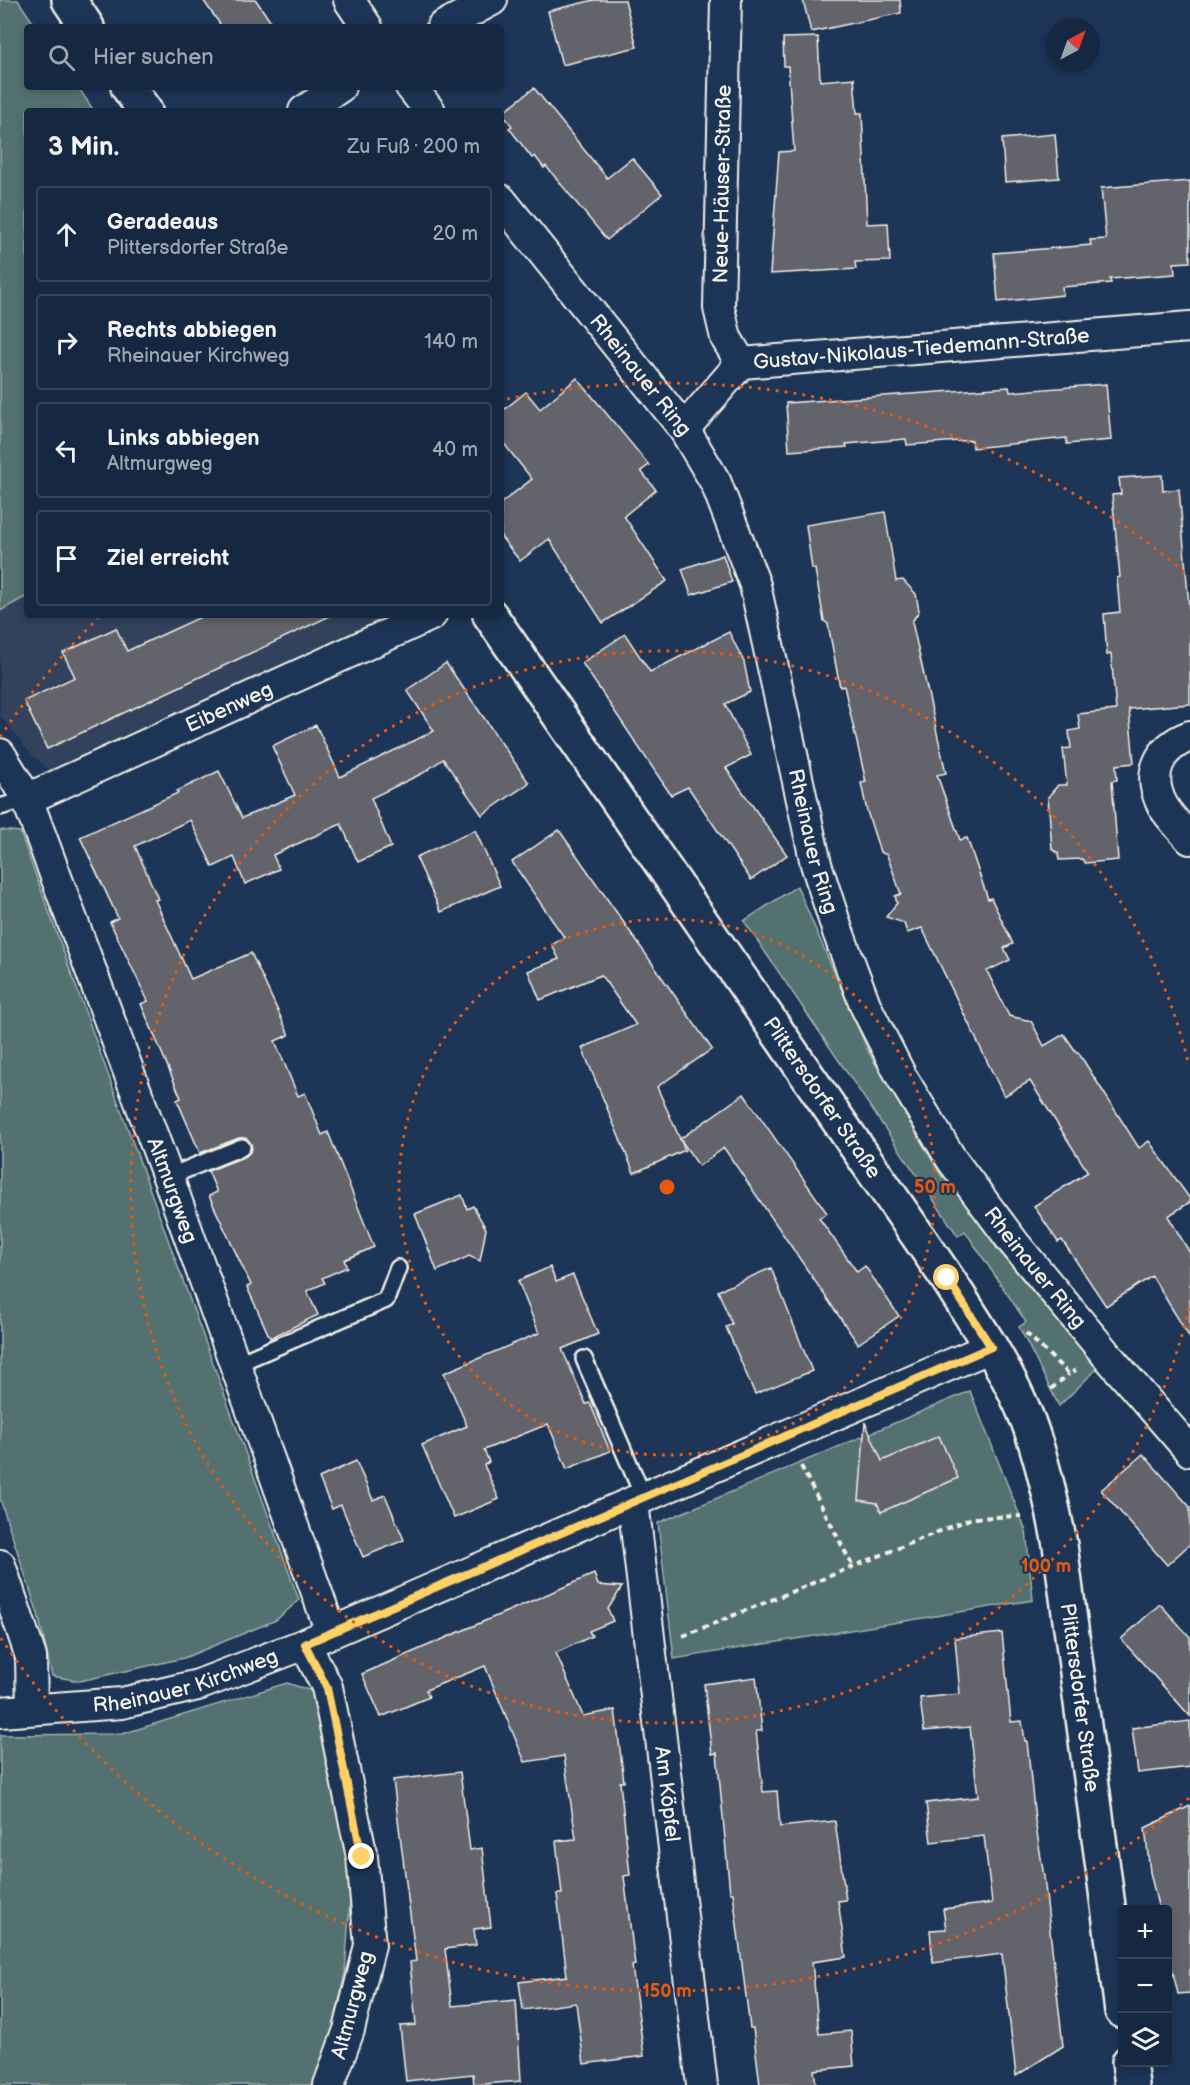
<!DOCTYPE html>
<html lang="de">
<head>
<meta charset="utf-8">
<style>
  body { margin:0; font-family:"Balsamiq Sans",sans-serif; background:#23344c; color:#f1f3f6 }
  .controls { position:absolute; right:18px; bottom:18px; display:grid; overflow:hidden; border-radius:6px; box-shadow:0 3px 9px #0003 }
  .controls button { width:54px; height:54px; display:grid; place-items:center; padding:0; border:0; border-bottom:2px solid #35445a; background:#162841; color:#f1f3f6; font:30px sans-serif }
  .compass { position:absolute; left:1046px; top:18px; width:54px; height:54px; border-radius:50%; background:#162841; box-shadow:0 3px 9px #0003; rotate:41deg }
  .stop { position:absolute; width:18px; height:18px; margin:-14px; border:4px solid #ffd166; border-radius:50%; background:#fff }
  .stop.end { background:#ffd166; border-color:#fff; box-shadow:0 2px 6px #0008 }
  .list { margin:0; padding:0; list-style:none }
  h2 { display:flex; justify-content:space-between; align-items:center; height:78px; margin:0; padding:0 24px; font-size:26px }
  h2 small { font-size:20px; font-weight:400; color:#9ea6b1 }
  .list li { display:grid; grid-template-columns:39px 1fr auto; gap:18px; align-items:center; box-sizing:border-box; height:96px; margin:0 12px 12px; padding:0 12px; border:2px solid #35445a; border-radius:6px }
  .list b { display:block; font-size:22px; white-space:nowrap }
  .list p { margin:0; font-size:20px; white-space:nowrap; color:#9ea6b1 }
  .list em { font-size:20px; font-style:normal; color:#9ea6b1 }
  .icon { flex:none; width:33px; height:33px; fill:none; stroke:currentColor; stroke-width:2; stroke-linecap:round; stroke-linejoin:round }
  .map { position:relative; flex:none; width:1190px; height:2085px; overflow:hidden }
  .search { position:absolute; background:#162841; box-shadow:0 3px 9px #0003; left:24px; top:24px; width:480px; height:66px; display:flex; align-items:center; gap:15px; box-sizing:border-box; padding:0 21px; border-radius:6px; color:#9ea6b1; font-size:22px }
  .panel { position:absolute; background:#162841; box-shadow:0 3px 9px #0003; left:24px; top:108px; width:480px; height:510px; border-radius:6px }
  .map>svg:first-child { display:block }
</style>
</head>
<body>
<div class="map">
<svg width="1190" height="2085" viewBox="0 0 1190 2085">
  <rect width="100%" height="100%" fill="#1d3557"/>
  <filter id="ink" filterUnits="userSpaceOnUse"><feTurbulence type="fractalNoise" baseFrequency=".0167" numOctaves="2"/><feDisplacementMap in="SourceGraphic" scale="12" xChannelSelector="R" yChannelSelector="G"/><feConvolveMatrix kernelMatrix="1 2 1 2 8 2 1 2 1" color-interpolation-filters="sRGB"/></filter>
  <g filter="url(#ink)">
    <polygon fill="#32435d" points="27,596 27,615 394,615 53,773 32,755 0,715 0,611"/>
    <g fill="#527170" stroke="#a3b1ac" stroke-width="1.5">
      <polygon points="0,0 18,0 36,27 27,27 27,87 78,87 94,111 27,111 27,596 0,611"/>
      <polygon points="0,830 20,832 299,1600 276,1620 184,1658 80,1681 52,1676 38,1614 0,1499"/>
      <polygon points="797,886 869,1053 942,1177 948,1175 998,1250 1099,1367 1059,1406 1019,1327 1026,1322 965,1231 958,1236 744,921"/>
      <polygon points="970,1391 1026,1531 1033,1600 674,1659 658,1523"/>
      <polygon points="287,1683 312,1691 353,1857 345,1973 324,2072 318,2085 0,2085 0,1735 122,1734"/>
    </g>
    <g fill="#63636c" stroke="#f4f1e8" stroke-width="1.5">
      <polygon points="203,0 256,0 274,27 222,27"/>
      <polygon points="594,0 625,0 637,47 562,65 548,11"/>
      <polygon points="803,0 900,0 901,13 811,32"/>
      <polygon points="818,37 820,81 854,78 857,113 862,113 867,224 888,223 890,261 855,262 856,269 770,274 779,152 794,151 788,66 784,66 783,38"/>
      <polygon points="534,88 607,178 632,158 662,194 607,240 546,166 544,168 535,156 532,158 509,128 512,126 502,113"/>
      <polygon points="1055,134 1059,178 1005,182 1002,139"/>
      <polygon points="1190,181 1190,262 1174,263 1175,274 1110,279 1111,283 1062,287 1063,295 998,302 994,253 1091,245 1090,240 1106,239 1101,188"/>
      <polygon points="577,378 649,465 641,471 656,490 624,516 667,581 603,623 549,539 520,561 501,537 501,503 532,479 501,440 501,412 526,392 540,409"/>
      <polygon points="1106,384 1111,440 1067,444 1066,438 973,448 972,440 907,445 906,439 846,444 847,447 789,451 786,403 1009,387 1010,392"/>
      <polygon points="1162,475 1163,491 1179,489 1190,618 1190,704 1129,709 1134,763 1116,765 1117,780 1112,781 1118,860 1085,863 1082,859 1059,860 1058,853 1052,849 1048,797 1058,785 1067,785 1063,749 1071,748 1069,731 1080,729 1078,714 1116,710 1111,654 1107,655 1104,614 1120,612 1117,578 1120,577 1112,495 1121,494 1119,478"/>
      <polygon points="885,512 896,581 903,580 916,594 919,611 912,622 946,773 937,775 960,840 967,838 988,899 991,898 1013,944 1004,948 1010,960 987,971 1009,1016 1031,1021 1044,1046 1064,1034 1077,1053 1078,1052 1139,1148 1149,1141 1190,1199 1190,1202 1168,1216 1190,1253 1190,1338 1152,1276 1106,1306 1062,1240 1058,1242 1034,1206 1088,1172 1030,1081 1004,1096 922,928 907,933 904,923 886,917 897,903 895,896 901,894 887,855 880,852 867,811 861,783 866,782 844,686 840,687 828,624 824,621 815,569 812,569 806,525"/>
      <polygon points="723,555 732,582 691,595 682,569"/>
      <polygon points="205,615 332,615 47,749 24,701 75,677 63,653 116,628 127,651"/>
      <polygon points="729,632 744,662 750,692 725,704 751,755 726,768 787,855 751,880 688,787 671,795 582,663 625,634 650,672"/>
      <polygon points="446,663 529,783 482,815 443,759 423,773 371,798 391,847 358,862 341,824 273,855 279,869 245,884 234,857 213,867 190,820 135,846 158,899 155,900 191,979 251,953 289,1035 275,1041 298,1096 305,1093 322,1135 328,1132 374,1247 344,1260 347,1267 322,1278 325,1283 307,1291 318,1315 270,1338 247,1287 251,1285 209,1196 217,1192 208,1171 246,1156 252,1149 251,1144 247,1139 239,1138 200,1153 177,1100 181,1098 141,1004 148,1001 110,922 118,918 80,837 178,793 177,791 219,771 242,818 295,795 272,746 316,725 340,777 434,731 407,690"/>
      <polygon points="475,830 500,886 441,912 416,857"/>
      <polygon points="559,830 712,1049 657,1087 685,1150 634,1173 582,1048 636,1025 601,975 540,1000 528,971 559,959 552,945 564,937 512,862"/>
      <polygon points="744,1094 827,1213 819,1218 857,1272 865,1266 899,1316 858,1344 724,1148 699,1166 680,1139"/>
      <polygon points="462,1195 467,1209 473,1206 486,1229 480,1261 469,1256 437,1271 415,1214"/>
      <polygon points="550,1267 556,1282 573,1275 598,1334 562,1349 586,1404 590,1403 610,1451 567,1469 548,1424 484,1450 489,1462 484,1465 499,1499 454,1518 422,1445 467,1426 444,1373 539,1333 518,1281"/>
      <polygon points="771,1268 812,1371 755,1394 726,1327 732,1324 718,1291"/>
      <polygon points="865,1422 882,1461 939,1436 958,1478 881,1512 877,1503 859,1500"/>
      <polygon points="1143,1454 1190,1507 1190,1544 1167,1565 1101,1490"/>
      <polygon points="356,1461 373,1500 385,1495 404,1540 363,1557 341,1505 332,1509 319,1478"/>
      <polygon points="594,1574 598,1585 622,1587 608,1609 613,1621 589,1631 592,1636 556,1653 583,1716 615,1710 624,1782 620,1782 630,1875 624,1876 635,1965 632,1966 644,2056 584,2064 576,2003 523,2010 519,1982 567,1976 557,1894 562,1894 556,1841 576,1839 564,1756 525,1762 485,1666 426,1690 429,1697 381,1717 362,1674"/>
      <polygon points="1160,1604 1190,1637 1190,1716 1121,1639"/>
      <polygon points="1002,1633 1011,1722 1022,1721 1025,1741 1027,1741 1035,1820 1044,1877 1063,2046 1016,2076 1002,1954 933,1963 930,1930 946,1929 943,1909 992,1903 984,1836 931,1842 926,1803 978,1797 970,1727 924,1731 920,1698 960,1694 955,1638"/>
      <polygon points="756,1677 762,1731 756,1731 763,1792 777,1791 780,1827 835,1821 846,1900 838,1901 846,1957 812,1962 819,2034 851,2031 854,2066 814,2070 816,2085 760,2085 753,2028 750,2028 733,1893 730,1893 717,1753 712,1754 704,1684"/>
      <polygon points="1190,1721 1190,1767 1138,1773 1132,1728"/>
      <polygon points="460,1772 470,1850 482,1848 491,1927 474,1929 476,1945 445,1949 452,2006 516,2000 521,2081 474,2085 473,2074 406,2081 400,2026 416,2025 410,1962 416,1961 393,1780"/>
      <polygon points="1190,1806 1190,1993 1178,1994 1167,1947 1167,1910 1159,1910 1150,1872 1145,1828"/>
    </g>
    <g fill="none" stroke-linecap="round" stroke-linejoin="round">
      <g stroke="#f4f1e8" stroke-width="20">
        <g id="lane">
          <polyline points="0,807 27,799"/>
          <polyline points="168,1177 242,1147"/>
          <polyline points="584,1359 644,1498"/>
          <polyline points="234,1365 386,1300 398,1268"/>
        </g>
      </g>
      <g stroke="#f4f1e8" stroke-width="34">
        <g id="street">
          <polyline points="349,0 367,27"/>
          <polyline points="726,0 719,308 726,338 741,363"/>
          <polyline points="442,27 492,0"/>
          <polyline points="411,87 430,111"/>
          <polyline points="304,111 340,87"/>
          <path id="s1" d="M501,200L684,429L716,483L755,585L816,864L838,932L866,1007L901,1076L952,1160L1014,1243L1105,1353L1190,1451"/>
          <path id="s2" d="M684,429L741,363L1190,327"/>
          <path d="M1190,736C1158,748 1146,775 1163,806C1170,818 1182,829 1190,839"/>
          <path id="s3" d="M0,754L27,799L168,1177L331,1632"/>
          <path id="s4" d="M27,799L431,615"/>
          <path id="s5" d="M633,1502L702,2085"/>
          <polyline points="0,1565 31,1657 32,1709"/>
          <polyline points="305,1644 327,1687 362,1857 370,1945 349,2030 329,2085"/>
          <path id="s6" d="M0,1712L122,1703L198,1685L305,1644L991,1347"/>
        </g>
      </g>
      <g stroke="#f4f1e8" stroke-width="38">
        <g id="secondary">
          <polyline points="69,0 87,27"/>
          <polyline points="128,87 145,111"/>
          <path id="s7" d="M490,615L947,1278C976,1323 1008,1370 1028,1421C1043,1461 1052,1503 1060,1545L1122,2011"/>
          <polyline points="1129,2062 1132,2085"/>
        </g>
      </g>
      <g stroke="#f4f1e8" stroke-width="4" stroke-dasharray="6 4.5" stroke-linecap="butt">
        <polyline points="1026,1333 1069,1374 1076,1370"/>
        <polyline points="1051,1389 1069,1374"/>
        <polyline points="801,1466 853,1567"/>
        <polyline points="683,1636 972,1518 1021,1516"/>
      </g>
      <use href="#lane" stroke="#1d3557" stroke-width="15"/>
      <use href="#street" stroke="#1d3557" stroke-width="30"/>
      <use href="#secondary" stroke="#1d3557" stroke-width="33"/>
    </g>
  </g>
  <g fill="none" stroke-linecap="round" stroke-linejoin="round" filter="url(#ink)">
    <polyline stroke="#ffd166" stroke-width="8" points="362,1857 327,1688 305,1644 991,1347 947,1278"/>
  </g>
  <g fill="none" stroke="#e8590c" stroke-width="3" stroke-dasharray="3 6">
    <circle cx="667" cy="1187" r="268"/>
    <path d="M1189 1308A536 536 0 1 1 1189 1066"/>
    <path d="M1189 1798A804 804 0 0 1 0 1637M0 737A804 804 0 0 1 98 618M507 399A804 804 0 0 1 1189 576"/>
  </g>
  <g text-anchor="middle" stroke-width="4.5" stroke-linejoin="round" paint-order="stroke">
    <g font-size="21" fill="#f4f1e8" stroke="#1d3557">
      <text transform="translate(722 184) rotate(-89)" y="7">Neue-Häuser-Straße</text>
      <text dy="7" stroke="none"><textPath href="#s2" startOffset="268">Gustav-Nikolaus-Tiedemann-Straße</textPath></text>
      <text dy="7" stroke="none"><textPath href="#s1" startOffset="224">Rheinauer Ring</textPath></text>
      <text dy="7" stroke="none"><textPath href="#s4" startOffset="222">Eibenweg</textPath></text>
      <text dy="7" stroke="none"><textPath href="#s1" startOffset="728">Rheinauer Ring</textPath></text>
      <text dy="7" stroke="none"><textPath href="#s7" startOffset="586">Plittersdorfer Straße</textPath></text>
      <text dy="7" stroke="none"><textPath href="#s3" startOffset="470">Altmurgweg</textPath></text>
      <text dy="7" stroke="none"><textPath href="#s1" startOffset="1214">Rheinauer Ring</textPath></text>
      <text dy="7" stroke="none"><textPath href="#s6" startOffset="189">Rheinauer Kirchweg</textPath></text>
      <text dy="7" stroke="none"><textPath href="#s7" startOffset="1252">Plittersdorfer Straße</textPath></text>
      <text dy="7" stroke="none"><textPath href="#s5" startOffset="294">Am Köpfel</textPath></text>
      <text transform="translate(352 2005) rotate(-75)" y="7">Altmurgweg</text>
    </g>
  </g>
  <circle cx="667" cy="1187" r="9" fill="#e8590c" stroke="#1d3557" stroke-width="3"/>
  <g font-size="18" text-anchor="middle" font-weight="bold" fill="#e8590c" stroke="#1d3557" stroke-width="4.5" stroke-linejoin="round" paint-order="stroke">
    <text x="935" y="1193">50 m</text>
    <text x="1046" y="1572">100 m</text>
    <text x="667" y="1997">150 m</text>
  </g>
</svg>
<div class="controls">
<button>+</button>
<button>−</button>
<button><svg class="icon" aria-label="layers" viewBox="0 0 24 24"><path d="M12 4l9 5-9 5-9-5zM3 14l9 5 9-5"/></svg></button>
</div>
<svg class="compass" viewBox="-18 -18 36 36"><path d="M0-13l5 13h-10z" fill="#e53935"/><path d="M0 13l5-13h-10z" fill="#9ea6b1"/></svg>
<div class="stop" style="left:947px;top:1278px"></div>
<div class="stop end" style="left:362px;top:1857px"></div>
<div class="search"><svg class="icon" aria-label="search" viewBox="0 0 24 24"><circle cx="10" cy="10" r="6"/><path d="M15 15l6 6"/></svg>Hier suchen</div>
<section class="panel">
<h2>3 Min.<small>Zu Fuß · 200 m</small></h2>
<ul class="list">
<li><svg class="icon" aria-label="ahead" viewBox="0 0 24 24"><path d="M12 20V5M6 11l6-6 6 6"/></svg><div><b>Geradeaus</b><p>Plittersdorfer Straße</p></div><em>20 m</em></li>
<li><svg class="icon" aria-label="right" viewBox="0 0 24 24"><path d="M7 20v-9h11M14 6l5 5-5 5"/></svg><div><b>Rechts abbiegen</b><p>Rheinauer Kirchweg</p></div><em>140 m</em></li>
<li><svg class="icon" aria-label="left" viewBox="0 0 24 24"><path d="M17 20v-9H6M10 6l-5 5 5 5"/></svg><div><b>Links abbiegen</b><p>Altmurgweg</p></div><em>40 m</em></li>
<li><svg class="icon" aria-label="arrive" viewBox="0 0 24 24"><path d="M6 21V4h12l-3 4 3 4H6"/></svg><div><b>Ziel erreicht</b></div></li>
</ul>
</section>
</div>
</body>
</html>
